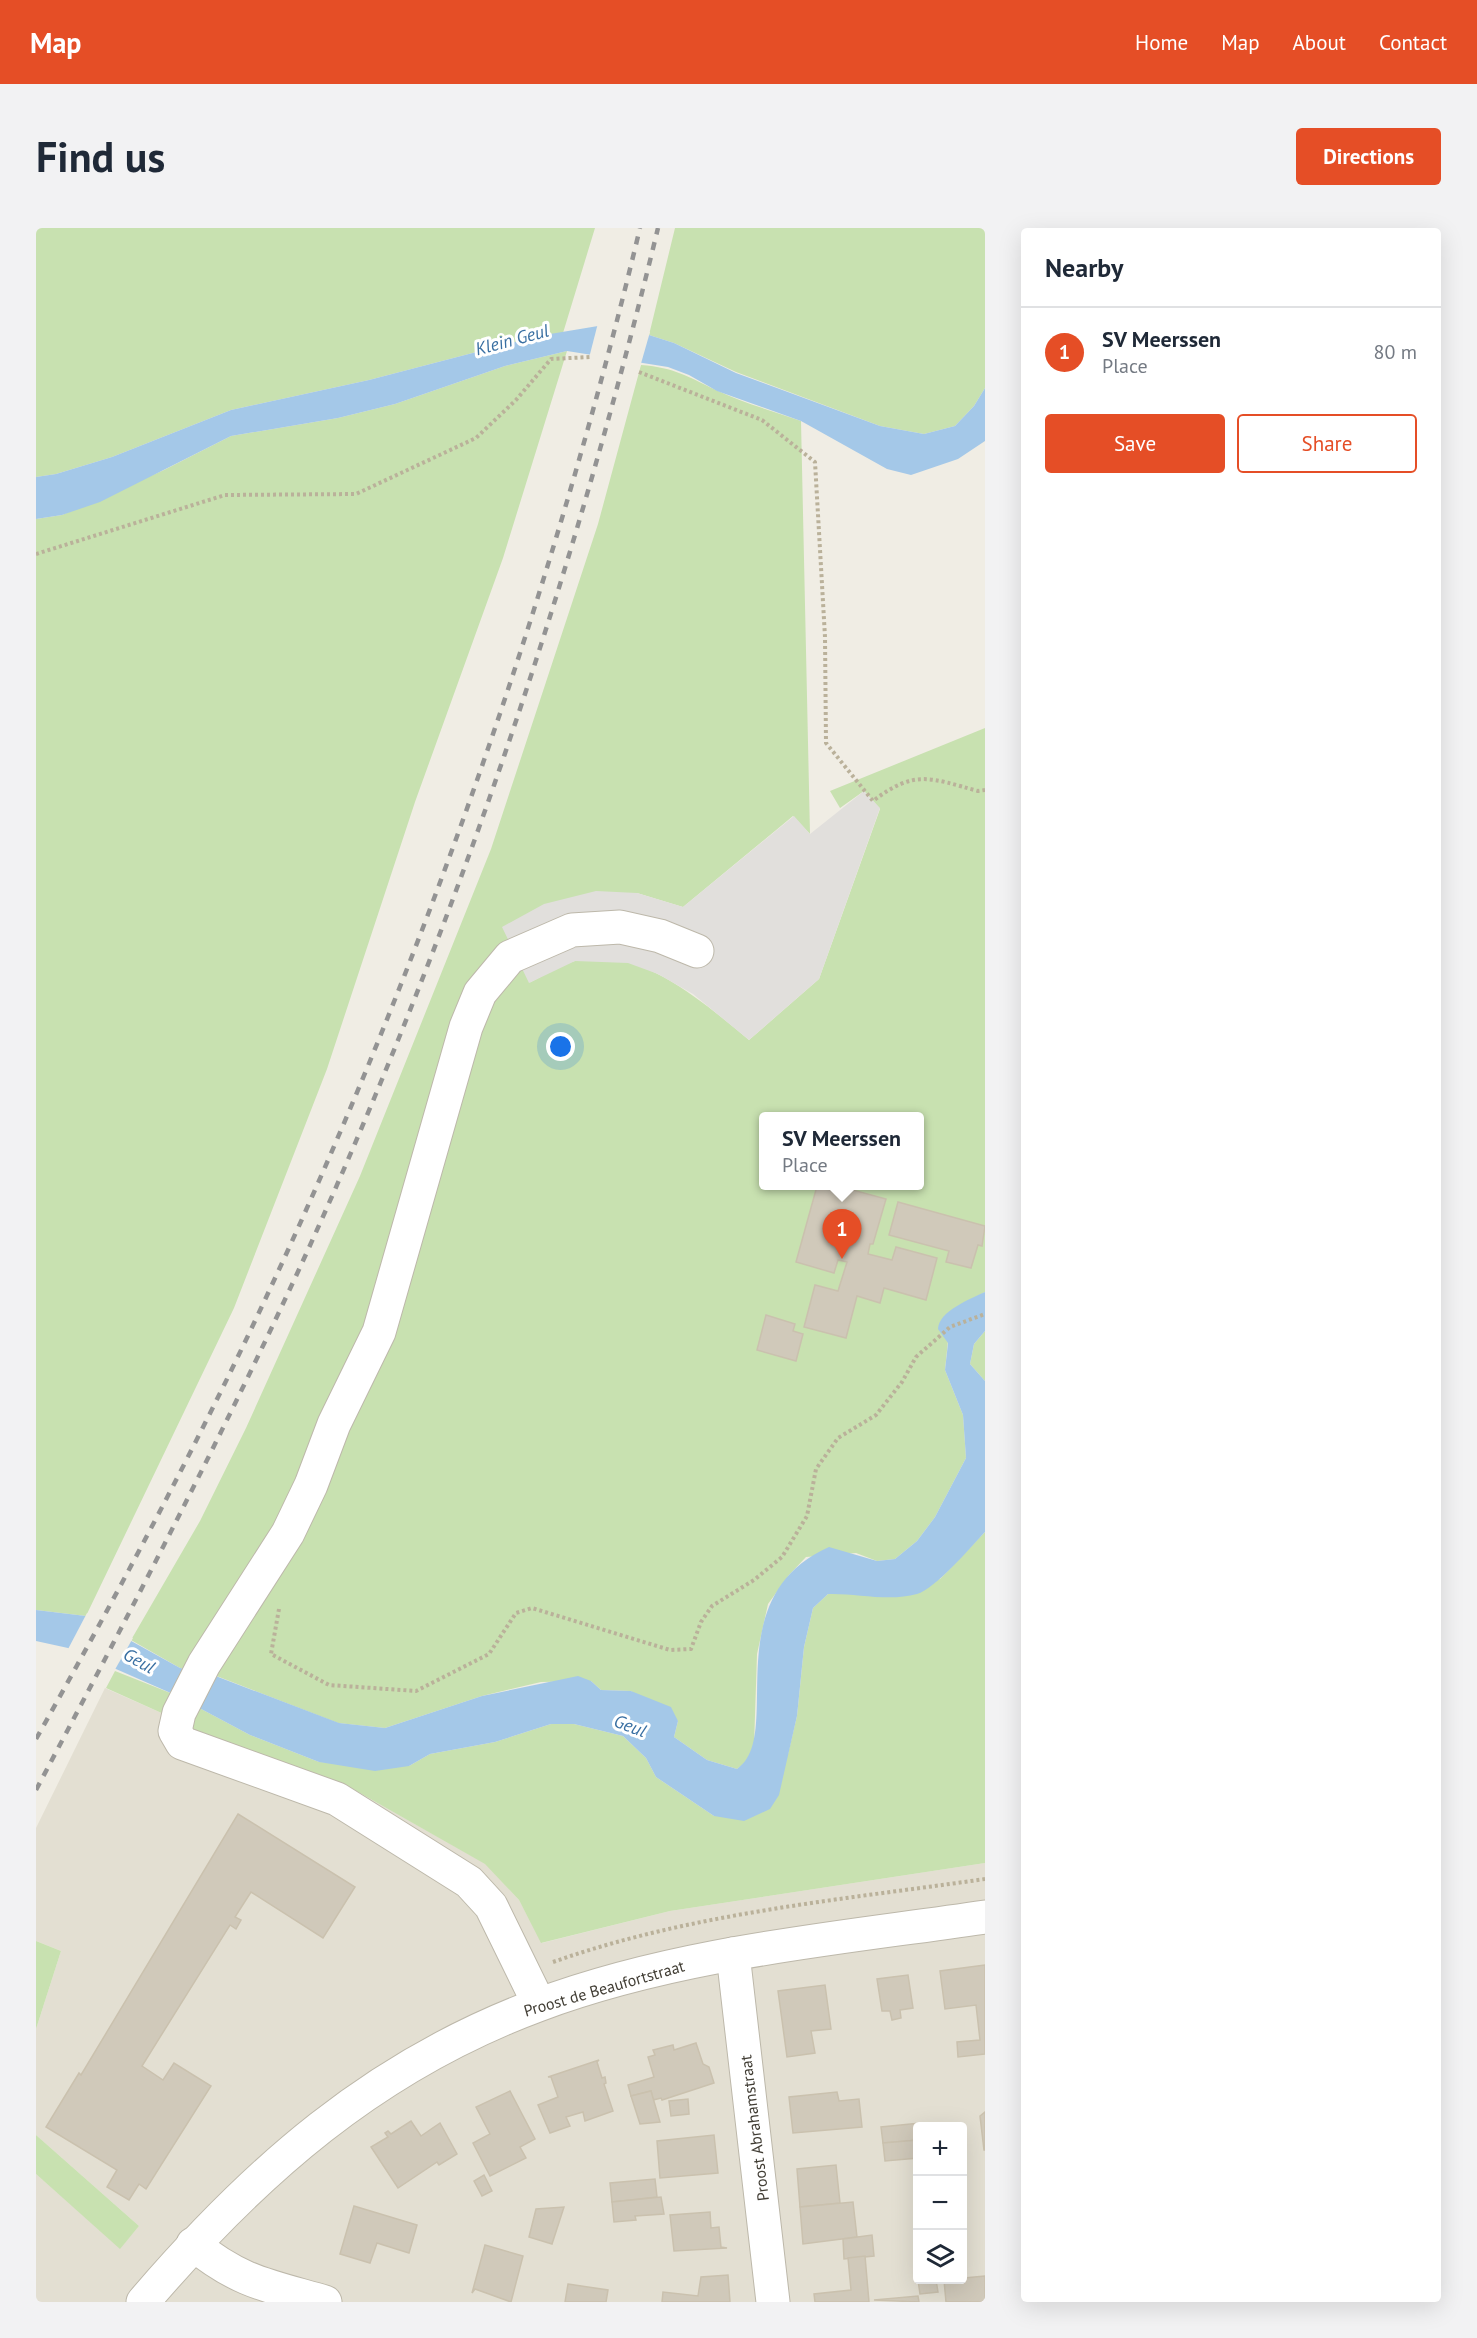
<!DOCTYPE html>
<html lang="en">
<head>
<meta charset="utf-8">
<style>
  body { margin:0; font-family:"PT Sans",sans-serif; background:#f2f2f3; color:#1f2937 }
  .controls { position:absolute; right:18px; bottom:18px; display:grid; overflow:hidden; border-radius:6px; box-shadow:0 6px 24px #0002 }
  .controls button { width:54px; height:54px; display:grid; place-items:center; padding:0; border:0; border-bottom:2px solid #e0e1e3; background:#fff; color:#1f2937; font:30px sans-serif }
  .you { position:absolute; left:525px; top:819px; width:21px; height:21px; margin:-15px; border:4px solid #fff; border-radius:50%; background:#1a73e8; box-shadow:0 0 0 9px #1a73e833 }
  .badge { display:grid; place-items:center; width:39px; height:39px; border-radius:50%; background:#e54e26; color:#fff; font-size:20px; font-weight:700 }
  .pin { position:absolute; translate:-50% -50px; filter:drop-shadow(0 2px 3px #0008) }
  .pin::after { content:''; position:absolute; top:32px; width:21px; height:18px; background:inherit; clip-path:polygon(0 0,100% 0,50% 100%) }
  .popup { position:absolute; left:723px; top:884px; width:165px; height:78px; box-sizing:border-box; display:grid; place-content:center; border-radius:6px; background:#fff; filter:drop-shadow(0 2px 4px #0005); font-size:20px; white-space:nowrap; color:#747a83 }
  .popup b { font-size:22px; color:#1f2937 }
  .popup::after { content:''; position:absolute; left:50%; top:100%; margin-left:-12px; border:12px solid transparent; border-top-color:#fff }
  .list { margin:0; padding:0; list-style:none }
  h2 { display:flex; justify-content:space-between; align-items:center; height:78px; margin:0; padding:0 24px; font-size:26px }
  h2 small { font-size:20px; font-weight:400; color:#747a83 }
  .list li { display:grid; grid-template-columns:39px 1fr auto; gap:18px; align-items:center; box-sizing:border-box; height:90px; padding:0 24px; border-top:2px solid #e0e1e3 }
  .list b { display:block; font-size:22px; white-space:nowrap }
  .list p { margin:0; font-size:20px; white-space:nowrap; color:#747a83 }
  .list em { font-size:20px; font-style:normal; color:#747a83 }
  .actions { display:flex; gap:12px; padding:18px 24px }
  .actions a { flex:1; padding:14px 0; border:2px solid #e54e26; border-radius:6px; text-align:center; font-size:21px; color:#e54e26 }
  .actions .main { background:#e54e26; color:#fff }
  .icon { flex:none; width:33px; height:33px; fill:none; stroke:currentColor; stroke-width:2; stroke-linecap:round; stroke-linejoin:round }
  .map { position:relative; flex:none; width:949px; height:2074px; overflow:hidden; border-radius:6px }
  header { display:flex; align-items:center; gap:36px; box-sizing:border-box; height:84px; padding:0 30px; background:#e54e26; color:#fff }
  header strong { font-size:28px }
  nav { display:flex; gap:33px; margin-inline-start:auto; font-size:21px }
  .intro { display:flex; align-items:center; justify-content:space-between; box-sizing:border-box; height:144px; padding:0 36px }
  h1 { margin:0; font-size:42px }
  .button { padding:15px 27px; border-radius:6px; background:#e54e26; color:#fff; font-size:21px; font-weight:700 }
  main { display:flex; gap:36px; padding:0 36px }
  aside { flex:1; background:#fff; border-radius:6px; box-shadow:0 6px 24px #0002 }
  .map>svg:first-child { display:block }
</style>
</head>
<body>
<header>
<strong>Map</strong>
<nav><a>Home</a><a>Map</a><a>About</a><a>Contact</a></nav>
</header>
<div class="intro"><h1>Find us</h1><a class="button">Directions</a></div>
<main>
<div class="map">
<svg width="949" height="2074" viewBox="0 0 949 2074">
  <rect width="100%" height="100%" fill="#f0ede4"/>
  <path fill="#e3dfd2" fill-rule="evenodd" d="M69,1460L130,1487L308,1556L450,1636L483,1672L506,1715L634,1683L949,1635V2074H0V1946L84,2020L103,1998L0,1907V1801L25,1723L0,1713V1600ZM882,1898H926V2052H882Z"/>
  <g fill="#c8e1b0" fill-rule="evenodd">
    <polygon points="0,0 559,0 527,105 502,108 333,152 195,182 76,229 20,246 0,249"/>
    <polygon points="639,0 949,0 949,160 938,178 919,198 888,206 844,198 700,144 638,115 613,107"/>
    <polygon points="531,123 467,330 379,574 291,841 198,1080 50,1388 0,1382 0,291 26,287 128,242 195,208 302,190 359,176 469,138"/>
    <path d="M605,137C640,140 650,148 680,162C707,175 737,183 765,193L774,606L757,588L647,679L601,665L493,755C507,748 523,737 539,733C603,716 668,775 713,812L783,751L844,581L828,563L804,580L794,563L949,500V1064L915,1083L909,1142L927,1187L930,1230L899,1289L881,1313L859,1331L841,1333L820,1325L770,1329L753,1347L732,1376L721,1426L718,1518L710,1534L701,1541L671,1532L638,1509L642,1493L595,1463L565,1462L555,1453L505,1454L446,1468L349,1500L302,1495L178,1447L144,1440L95,1412L164,1293L210,1200L324,948L455,621L562,296ZM728,888H884V958H728Z"/>
    <polygon points="949,1103 949,1153 934,1136 938,1116"/>
    <polygon points="949,1304 949,1635 634,1683 505,1715 483,1672 449,1636 308,1556 149,1515 130,1487 70,1460 79,1443 137,1466 214,1507 283,1534 373,1538 394,1526 459,1514 515,1496 538,1496 587,1508 610,1530 620,1549 678,1588 752,1526 761,1488 768,1419 777,1380 792,1366 811,1366 904,1351"/>
    <polygon points="0,1713 25,1723 0,1801"/>
    <polygon points="0,1907 103,1998 84,2021 0,1946"/>
  </g>
  <polygon fill="#e1dfdc" points="828,563 844,580 783,751 713,812 657,766 622,746 592,735 539,733 493,755 466,699 508,676 560,663 601,665 647,679 758,588 774,606"/>
  <g fill="#a4c8e8">
    <polygon points="562,98 613,107 638,115 700,145 844,198 888,206 919,198 938,178 949,160 949,213 922,231 875,247 851,241 765,193 681,163 653,147 632,139 531,123 469,138 359,176 302,190 195,208 64,274 26,287 0,291 0,249 20,246 76,229 195,182 333,152 502,108"/>
    <path d="M949,1064V1103L938,1116L934,1136L949,1153V1304C935,1319 899,1361 881,1366C853,1374 820,1365 792,1366L777,1380L768,1419L761,1488L743,1567L734,1581L708,1593L678,1588L620,1549L610,1530L587,1508L538,1496H515L459,1514L394,1526L373,1538L339,1543L283,1534L214,1507L137,1466L32,1420L0,1413V1382L50,1388L144,1440L177,1447L303,1495L349,1500L446,1468L542,1448L555,1453L565,1462L595,1463L635,1479L642,1493L638,1509L671,1532L701,1541C750,1508 677,1371 793,1319L841,1333L859,1331L881,1313L899,1289L930,1230L927,1187L909,1142L912,1115L902,1101C903,1083 934,1071 949,1064Z"/>
  </g>
  <g fill="#f0ede4">
    <polygon points="562,95 614,104 604,139 553,130"/>
    <polygon points="51,1385 97,1410 77,1445 31,1423"/>
  </g>
  <g fill="#d0c9ba" stroke="#cac1ae" stroke-width="1.5">
    <polygon points="781,958 802,958 850,971 837,1016 834,1016 832,1026 856,1032 860,1019 901,1030 890,1072 848,1060 844,1075 821,1068 810,1110 768,1099 779,1057 802,1063 811,1034 802,1032 798,1045 760,1034"/>
    <polygon points="862,974 949,998 946,1018 942,1017 935,1040 910,1034 913,1023 853,1007"/>
    <polygon points="730,1087 759,1096 757,1103 767,1106 760,1133 721,1122"/>
    <polygon points="202,1586 319,1659 287,1710 215,1664 199,1689 205,1692 200,1701 194,1697 106,1838 127,1852 138,1835 175,1858 110,1961 103,1956 93,1972 71,1959 81,1942 10,1899 43,1845 45,1847"/>
    <polygon points="949,1737 949,1826 922,1829 921,1814 944,1812 940,1777 909,1781 904,1743"/>
    <polygon points="872,1747 877,1780 864,1782 865,1790 856,1792 854,1783 846,1783 841,1751"/>
    <polygon points="789,1757 795,1801 775,1803 779,1825 751,1829 742,1763"/>
    <polygon points="660,1815 667,1836 673,1839 678,1855 626,1872 625,1870 617,1872 615,1863 595,1868 592,1857 618,1849 612,1829 619,1827 617,1822 637,1817 638,1822"/>
    <polygon points="563,1832 561,1834 566,1850 569,1849 570,1855 568,1856 577,1883 549,1893 547,1884 530,1889 534,1898 514,1905 502,1877 522,1869 515,1849 512,1849"/>
    <polygon points="474,1863 499,1911 484,1919 490,1930 454,1948 437,1915 454,1906 440,1879"/>
    <polygon points="615,1863 624,1894 604,1896 595,1868"/>
    <polygon points="801,1864 803,1873 823,1871 826,1899 757,1905 753,1869"/>
    <polygon points="652,1871 653,1886 635,1888 633,1873"/>
    <polygon points="949,1884 949,1922 948,1922 944,1888"/>
    <polygon points="375,1893 385,1908 404,1895 421,1926 403,1937 401,1934 362,1960 335,1919 352,1909 349,1905 352,1903 355,1906"/>
    <polygon points="884,1895 882,1912 847,1915 845,1899"/>
    <polygon points="678,1907 682,1945 624,1950 621,1913"/>
    <polygon points="882,1912 882,1930 849,1933 847,1915"/>
    <polygon points="800,1937 804,1975 764,1979 761,1941"/>
    <polygon points="448,1947 456,1963 446,1968 438,1953"/>
    <polygon points="619,1951 621,1969 576,1974 574,1955"/>
    <polygon points="625,1969 628,1986 599,1988 600,1992 578,1994 576,1974"/>
    <polygon points="817,1974 821,2009 767,2016 764,1979"/>
    <polygon points="318,1978 381,1997 373,2025 341,2015 334,2035 304,2026"/>
    <polygon points="528,1979 516,2016 493,2009 500,1981"/>
    <polygon points="674,1984 675,2000 683,1999 685,2019 691,2020 638,2023 634,1987"/>
    <polygon points="836,2007 838,2028 808,2031 807,2011"/>
    <polygon points="449,2017 487,2028 475,2074 439,2061 436,2065"/>
    <polygon points="829,2028 833,2074 779,2074 778,2066 815,2062 812,2030"/>
    <polygon points="692,2047 694,2074 626,2074 627,2064 662,2068 665,2049"/>
    <polygon points="949,2048 949,2074 910,2074 908,2052"/>
    <polygon points="882,2052 900,2052 902,2064 884,2066"/>
    <polygon points="532,2056 572,2062 570,2074 529,2074"/>
    <polygon points="882,2068 883,2074 838,2072"/>
  </g>
  <g fill="none" stroke-linecap="round" stroke-linejoin="round">
    <g stroke="#bdb8aa" stroke-width="35">
      <g id="minor">
        <polyline points="697,1726 737,2074"/>
        <polyline points="503,1776 455,1678 433,1654 301,1571 146,1515 139,1503 143,1485 168,1436 252,1305 275,1257 298,1196 343,1104 430,799 444,765 474,729 536,702 584,699 624,708 661,723"/>
        <path d="M157,2016C203,2054 233,2058 289,2074"/>
        <path d="M107,2074C219,1943 338,1838 502,1777C644,1724 800,1711 949,1689"/>
      </g>
    </g>
    <g stroke="#bab19a" stroke-width="4" stroke-dasharray="3 3" stroke-linecap="butt">
      <path d="M603,144L726,192L779,234L789,409L790,515L837,573C879,541 894,550 942,563L949,562"/>
      <polyline points="0,326 189,267 320,266 440,210 480,172 515,131 554,129"/>
      <polyline points="243,1381 235,1426 293,1457 380,1463 453,1426 480,1385 496,1380 634,1422 655,1421 665,1394 676,1378 718,1352 746,1329 771,1288 780,1241 802,1210 840,1187 866,1154 880,1129 914,1099 949,1086"/>
      <path d="M517,1734C656,1685 804,1672 949,1651"/>
    </g>
    <use href="#minor" stroke="#fff" stroke-width="33"/>
    <g stroke="#939393" stroke-width="4.5" stroke-dasharray="8 8" stroke-linecap="butt">
      <path d="M0,1511C67,1392 132,1271 192,1149C369,787 510,392 604,0"/>
      <path d="M0,1562C90,1392 179,1222 260,1048C415,712 535,359 622,0"/>
    </g>
  </g>
  <g text-anchor="middle" stroke-width="6" stroke-linejoin="round" paint-order="stroke">
    <g font-size="16" fill="#413d34" stroke="#fff">
      <text transform="translate(568 1760) rotate(-16)" y="6">Proost de Beaufortstraat</text>
      <text transform="translate(718 1900) rotate(-97)" y="6">Proost Abrahamstraat</text>
    </g>
    <g font-size="18" font-style="italic" fill="#396fa2" stroke="#fff">
      <text transform="translate(476 112) rotate(-15)" y="6">Klein Geul</text>
      <text transform="translate(103 1433) rotate(29)" y="6">Geul</text>
      <text transform="translate(594 1498) rotate(21)" y="6">Geul</text>
    </g>
  </g>
</svg>
<div class="controls">
<button>+</button>
<button>−</button>
<button><svg class="icon" aria-label="layers" viewBox="0 0 24 24"><path d="M12 4l9 5-9 5-9-5zM3 14l9 5 9-5"/></svg></button>
</div>
<div class="you"></div>
<div class="pin badge" style="left:806px;top:1031px">1</div>
<div class="popup"><b>SV Meerssen</b>Place</div>
</div>
<aside>
<h2>Nearby<small></small></h2>
<ul class="list">
<li><span class="badge">1</span><div><b>SV Meerssen</b><p>Place</p></div><em>80 m</em></li>
</ul>
<div class="actions"><a class="main">Save</a><a>Share</a></div>
</aside>
</main>
</body>
</html>
